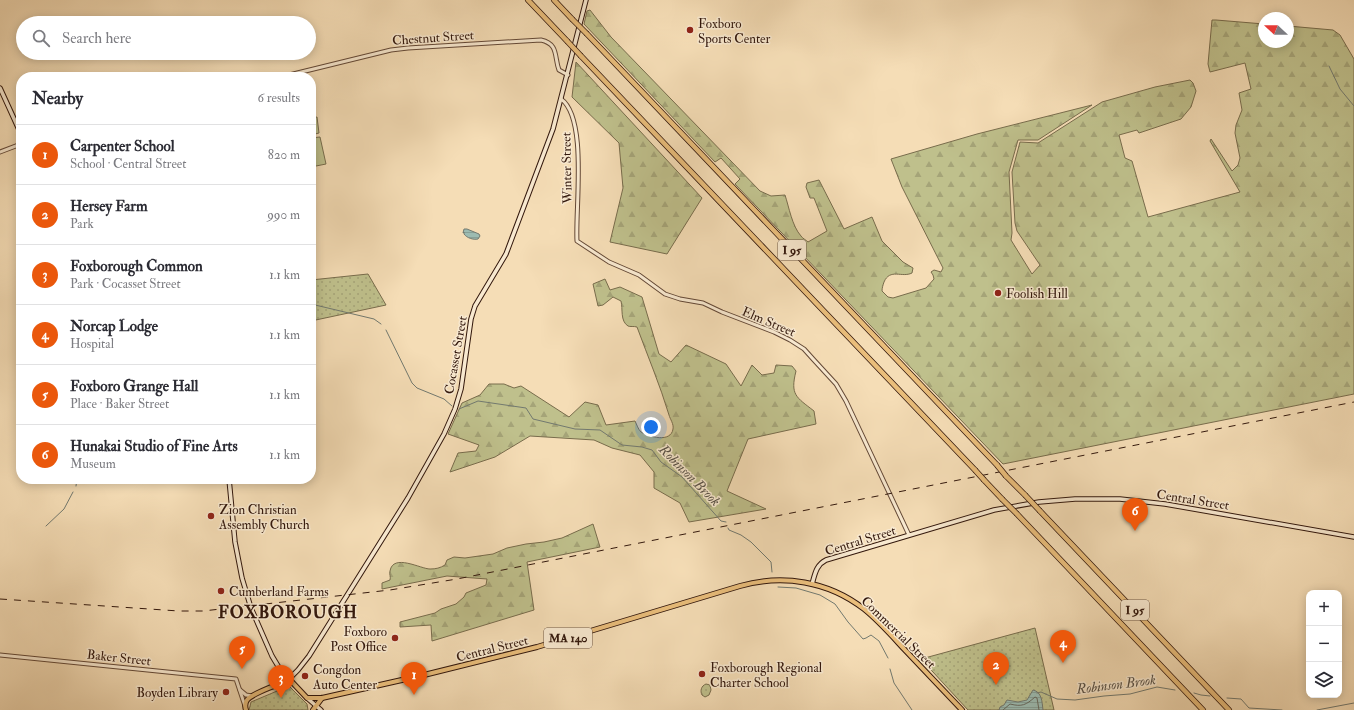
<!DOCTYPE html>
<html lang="en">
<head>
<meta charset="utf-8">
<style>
  body { margin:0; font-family:"IM FELL Double Pica",serif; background:#f2f2f3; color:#2b2b33 }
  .controls { position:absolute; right:12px; bottom:12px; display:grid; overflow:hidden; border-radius:8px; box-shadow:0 2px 10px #0003 }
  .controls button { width:36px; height:36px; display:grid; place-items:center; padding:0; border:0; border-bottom:1px solid #e1e1e2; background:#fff; color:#2b2b33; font:20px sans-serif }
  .compass { position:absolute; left:1258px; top:12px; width:36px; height:36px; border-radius:50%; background:#fff; box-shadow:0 2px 10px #0003; rotate:292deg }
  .you { position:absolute; left:651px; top:427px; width:14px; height:14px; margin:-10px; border:3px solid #fff; border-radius:50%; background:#1a73e8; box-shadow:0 0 0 6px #1a73e833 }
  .badge { display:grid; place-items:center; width:26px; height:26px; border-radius:50%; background:#ea580c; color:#fff; font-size:13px; font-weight:700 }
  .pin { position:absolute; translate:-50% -33px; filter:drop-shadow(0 1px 2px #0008) }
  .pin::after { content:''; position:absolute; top:21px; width:14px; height:12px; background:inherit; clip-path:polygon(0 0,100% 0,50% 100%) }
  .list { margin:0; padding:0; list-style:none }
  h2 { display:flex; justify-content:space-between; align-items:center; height:52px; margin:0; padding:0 16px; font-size:17px }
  h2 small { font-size:13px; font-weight:400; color:#7c7c81 }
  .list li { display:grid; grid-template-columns:26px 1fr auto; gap:12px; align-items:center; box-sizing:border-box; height:60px; padding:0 16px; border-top:1px solid #e1e1e2 }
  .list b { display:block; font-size:15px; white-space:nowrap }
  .list p { margin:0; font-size:13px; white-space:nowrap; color:#7c7c81 }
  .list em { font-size:13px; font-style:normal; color:#7c7c81 }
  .icon { flex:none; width:22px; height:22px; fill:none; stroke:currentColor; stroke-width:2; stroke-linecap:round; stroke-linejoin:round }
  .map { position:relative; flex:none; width:1354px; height:710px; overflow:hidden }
  .search { position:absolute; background:#fff; box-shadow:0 2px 10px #0003; left:16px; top:16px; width:300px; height:44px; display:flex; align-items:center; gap:10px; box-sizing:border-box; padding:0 14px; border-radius:22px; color:#7c7c81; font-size:15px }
  .panel { position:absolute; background:#fff; box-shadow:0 2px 10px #0003; left:16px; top:72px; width:300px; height:412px; border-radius:16px }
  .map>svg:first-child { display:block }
</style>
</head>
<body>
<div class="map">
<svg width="1354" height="710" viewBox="0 0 1354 710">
  <defs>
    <pattern id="grass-dots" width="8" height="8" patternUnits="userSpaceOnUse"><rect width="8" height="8" fill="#bfc08c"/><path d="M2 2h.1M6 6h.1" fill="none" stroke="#a5a478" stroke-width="1.8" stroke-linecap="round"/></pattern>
    <pattern id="forest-firs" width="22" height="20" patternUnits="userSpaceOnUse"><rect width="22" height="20" fill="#bfc08c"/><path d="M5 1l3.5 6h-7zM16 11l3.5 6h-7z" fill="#a5a478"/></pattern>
    <pattern id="water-rules" width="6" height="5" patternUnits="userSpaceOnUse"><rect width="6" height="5" fill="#9cbbb1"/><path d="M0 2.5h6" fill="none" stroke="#87a097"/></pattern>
  </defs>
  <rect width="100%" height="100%" fill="#f5ddb6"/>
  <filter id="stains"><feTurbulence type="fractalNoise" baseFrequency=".005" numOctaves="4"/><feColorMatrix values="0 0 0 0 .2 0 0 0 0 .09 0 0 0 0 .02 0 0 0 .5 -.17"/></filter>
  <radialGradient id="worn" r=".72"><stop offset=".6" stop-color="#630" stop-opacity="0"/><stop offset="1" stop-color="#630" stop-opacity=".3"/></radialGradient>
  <g fill="url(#grass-dots)" stroke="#786c4c">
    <polygon points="368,274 386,305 311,321 311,280"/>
    <polygon points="1035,628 1054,710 968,710 921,659"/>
    <path d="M706,684L710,685L711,690L709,695L705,697L702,695C700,691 701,686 706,684Z"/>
    <polygon points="289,686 307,704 308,710 249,710 251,702"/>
  </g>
  <g fill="url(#forest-firs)" stroke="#786c4c">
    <path d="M590,10L611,37L760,191L771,196L785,195C789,207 792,226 801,236C802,238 806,240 808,242L827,231L814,198H810L806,187L807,183L819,180L844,229L872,217L882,241L903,262L913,268L912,273C902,278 890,268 884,282C883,285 882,288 882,291L888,297L893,298L926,288L934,279L933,275L931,272L934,270L941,272L943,268L902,187L891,159L977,134L1092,105L1038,140H1018L1009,172L1012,233L1011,240L1032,274L1040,265L1017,231L1015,223L1012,172L1020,142L1038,143L1102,102L1155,87L1190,80L1193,83L1196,91L1191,107L1181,119L1139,133L1137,130L1119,135L1125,158L1132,161L1148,217L1240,192L1210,141L1211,139L1232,171L1238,165L1240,158L1235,133L1236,125L1242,110L1239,93L1251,89L1245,63L1210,72L1208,64L1212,20H1216L1264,24V42H1288V26L1333,30L1340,35L1354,59V394L1003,464L735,184L740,179L721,158L715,162L584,24L587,11Z"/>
    <polygon points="576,62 702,198 667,254 610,242 623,188 619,143 572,97"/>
    <path d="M605,279L610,290L620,287L642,297L659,354L671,362L686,345L726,364L741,386L752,365L762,375L774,373L776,365L792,366L796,371C790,395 796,397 814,411L816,424L748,439L727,491L766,509L689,522L680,503L654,488V472L640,455L612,448L594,440L530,436L495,457L450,472L458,453L476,451L479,445L448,434L462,403L480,395L489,384H504L514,388L521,386L569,417L585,402L598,405L606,425L635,421C637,425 638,429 641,432C649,437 671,443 673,429C674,424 670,419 669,415C660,385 648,357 637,327C634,326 630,327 628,326C620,321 623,309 621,301L613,297L603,305L598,306L593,284Z"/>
    <path d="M593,524L600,547L527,562L534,610L432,641L431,625L400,627V622L435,613L441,609L456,604L464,597L466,593L486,585L487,579L447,576L382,589V583L390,580C391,577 389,574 390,571C393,553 421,569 430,569C436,569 440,568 445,565L447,560L454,557L465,558L493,554L507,548L526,544L544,542L562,538Z"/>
  </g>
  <g fill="#bfc08c" stroke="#786c4c">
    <polygon points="317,117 319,133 311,135 311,118"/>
    <polygon points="320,137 326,164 311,167 311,138"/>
  </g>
  <g fill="url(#water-rules)" stroke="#72796f">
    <path d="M464,229H467L479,234L480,236L478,239C473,240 467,238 464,234V232L463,233Z"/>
    <path d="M1033,690C1042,692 1042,702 1043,710H999L1000,707L1004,705L1007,700L1018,702L1027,700Z"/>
  </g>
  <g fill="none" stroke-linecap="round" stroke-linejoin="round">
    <path stroke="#67695e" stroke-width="1" d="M1003,710L1010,704C1022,707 1026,705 1035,697L1037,698L1039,710"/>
    <g stroke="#72796f" stroke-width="1">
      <polyline points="1329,66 1340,89 1354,106"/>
      <polyline points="311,304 374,319 381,324"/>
      <polyline points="386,330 412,383 417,388 444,399 452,406"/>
      <polyline points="459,409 478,401 526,408 533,419 575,429 600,430 622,445 642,447 652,450 661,462 682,477 721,521 726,522"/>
      <polyline points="76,486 77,479"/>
      <polyline points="46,526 64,509 73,492"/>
      <polyline points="728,528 729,530 741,535 751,542 771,562 772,572"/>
      <polyline points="778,587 796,588 820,595 835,604 848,622 863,639 866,638 871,635 879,641 888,658"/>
      <polyline points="890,669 894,683 912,710"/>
      <polyline points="1037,693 1041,692 1057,699 1075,700 1104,696 1130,694 1157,687 1175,690"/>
      <polyline points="1194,693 1201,695 1210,696"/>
      <polyline points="1227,698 1241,699 1249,708 1282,710"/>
      <polyline points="1317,710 1354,703"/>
    </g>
    <g stroke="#634836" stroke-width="5">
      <g id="tertiary">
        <path d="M281,77L391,50L408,48L541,40C559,44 554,57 559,70L568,75"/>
        <path d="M561,99C588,118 575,209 577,241L609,262L639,275L665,294L680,299L703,303L722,312L774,332L790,340L804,349L813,359L836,384L846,401L909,535"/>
        <polyline points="0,152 21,144"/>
        <polyline points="0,655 236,679 245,706"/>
        <polyline points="240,690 246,695 252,696"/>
      </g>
    </g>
    <g stroke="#32170c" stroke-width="5.5">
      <g id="secondary">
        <polyline points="0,88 21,134"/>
        <polyline points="229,479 235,542 242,578 251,608 272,656 287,681 298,670 309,656 408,498 444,434 455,409 461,389 471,319 475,306 506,254 553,129 586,0"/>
        <path d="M812,584C815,574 816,565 826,560L994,510L1039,502L1075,499H1120L1165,504L1354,537"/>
        <polyline points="307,698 321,710"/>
      </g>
    </g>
    <g stroke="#32170c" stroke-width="6">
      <g id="primary">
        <path d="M246,710C245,707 245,703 247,700C252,694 285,680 292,682L307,698H322L424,675L537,647L740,586C783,574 828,581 864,609C879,621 892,636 905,650C924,670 943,690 962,710"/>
        <polyline points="313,710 322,698"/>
      </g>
    </g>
    <g stroke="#32170c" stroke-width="6">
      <g id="motorway">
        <polyline points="528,0 567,41"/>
        <polyline points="554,0 572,19"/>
        <polyline points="587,34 997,465"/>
        <polyline points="581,56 975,470"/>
        <polyline points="1006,476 1025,495"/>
        <polyline points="984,480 1002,499"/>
        <polyline points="1040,511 1229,710"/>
        <polyline points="1017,514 1203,710"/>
      </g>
    </g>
    <use href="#tertiary" stroke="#f8e9d0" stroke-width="3"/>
    <use href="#secondary" stroke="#f8e9d0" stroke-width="3.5"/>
    <use href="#primary" stroke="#eabe7b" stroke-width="4"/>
    <use href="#motorway" stroke="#eabe7b" stroke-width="4.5"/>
    <polyline stroke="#32170c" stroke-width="1" stroke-dasharray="7 7" stroke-linecap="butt" points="0,599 179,611 203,611 390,590 457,579 1354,402"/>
    <g stroke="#32170c" stroke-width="6" stroke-linecap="butt">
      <g id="motorway-bridge">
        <polyline points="572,19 587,34"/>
        <polyline points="567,41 581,56"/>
        <polyline points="997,465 1006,476"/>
        <polyline points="975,470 984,480"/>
        <polyline points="1025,495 1040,511"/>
        <polyline points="1002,499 1017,514"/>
      </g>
    </g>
    <use href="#motorway-bridge" stroke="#eabe7b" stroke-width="4.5"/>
  </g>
  <g fill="#8f2418" stroke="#f8e9d0" stroke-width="1.5">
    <circle cx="690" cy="30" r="4"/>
    <circle cx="998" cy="293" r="4"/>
    <circle cx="211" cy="516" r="4"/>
    <circle cx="221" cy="591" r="4"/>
    <circle cx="395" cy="638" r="4"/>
    <circle cx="702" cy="674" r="4"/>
    <circle cx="305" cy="676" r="4"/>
    <circle cx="226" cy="692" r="4"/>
  </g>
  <g text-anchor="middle" stroke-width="3" stroke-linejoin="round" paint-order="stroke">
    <g fill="#f8e9d0" stroke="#6d5647" stroke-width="1">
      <rect x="778" y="240" width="28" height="20" rx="3"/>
      <rect x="1121" y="600" width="28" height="20" rx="3"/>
      <rect x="544" y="628" width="48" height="20" rx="3"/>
    </g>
    <g font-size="12" font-weight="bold" fill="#32170c">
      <text x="792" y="254">I 95</text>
      <text x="1135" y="614">I 95</text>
      <text x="568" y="642">MA 140</text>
    </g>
    <g font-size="13" fill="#32170c" stroke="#f8e9d0" text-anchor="start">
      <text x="698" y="28">Foxboro<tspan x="698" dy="15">Sports Center</tspan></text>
      <text x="1006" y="298">Foolish Hill</text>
      <text x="219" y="514">Zion Christian<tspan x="219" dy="15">Assembly Church</tspan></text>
      <text x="229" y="596">Cumberland Farms</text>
      <text x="387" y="636" text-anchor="end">Foxboro<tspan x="387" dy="15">Post Office</tspan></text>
      <text x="710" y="672">Foxborough Regional<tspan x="710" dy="15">Charter School</tspan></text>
      <text x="313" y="674">Congdon<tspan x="313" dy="15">Auto Center</tspan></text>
      <text x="218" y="697" text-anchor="end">Boyden Library</text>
    </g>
    <g font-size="13" fill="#32170c" stroke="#f8e9d0">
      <text transform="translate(433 37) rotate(-4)" y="5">Chestnut Street</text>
      <text transform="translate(566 168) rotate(-91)" y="5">Winter Street</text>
      <text transform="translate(769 321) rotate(23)" y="5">Elm Street</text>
      <text transform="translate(455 355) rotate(-80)" y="5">Cocasset Street</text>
      <text transform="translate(1193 499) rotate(9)" y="5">Central Street</text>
      <text transform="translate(860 540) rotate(-17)" y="5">Central Street</text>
      <text transform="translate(899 632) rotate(44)" y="5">Commercial Street</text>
      <text transform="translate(492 648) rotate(-14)" y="5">Central Street</text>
      <text transform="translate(119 657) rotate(6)" y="5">Baker Street</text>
    </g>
    <g font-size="14" font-style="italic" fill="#575046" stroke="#f8e9d0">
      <text transform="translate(690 475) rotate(45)" y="5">Robinson Brook</text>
      <text transform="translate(1116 684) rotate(-7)" y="5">Robinson Brook</text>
    </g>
    <g font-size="17" font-weight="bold" letter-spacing="1" fill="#32170c" stroke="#f8e9d0">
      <text x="288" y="618">FOXBOROUGH</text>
    </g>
  </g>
  <rect width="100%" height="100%" filter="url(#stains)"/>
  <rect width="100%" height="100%" fill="url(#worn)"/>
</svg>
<div class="controls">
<button>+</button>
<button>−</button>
<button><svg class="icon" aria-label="layers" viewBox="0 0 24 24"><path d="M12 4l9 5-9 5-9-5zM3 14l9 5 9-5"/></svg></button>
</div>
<svg class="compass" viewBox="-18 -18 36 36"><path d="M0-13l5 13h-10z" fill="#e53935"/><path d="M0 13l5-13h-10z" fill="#7c7c81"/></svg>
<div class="you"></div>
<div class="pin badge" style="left:414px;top:695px">1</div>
<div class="pin badge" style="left:996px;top:685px">2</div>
<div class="pin badge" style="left:281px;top:698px">3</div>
<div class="pin badge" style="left:1063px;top:663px">4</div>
<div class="pin badge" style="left:242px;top:669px">5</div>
<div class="pin badge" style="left:1135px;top:531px">6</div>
<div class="search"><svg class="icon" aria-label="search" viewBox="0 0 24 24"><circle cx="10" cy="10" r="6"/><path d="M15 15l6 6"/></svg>Search here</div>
<section class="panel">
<h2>Nearby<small>6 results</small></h2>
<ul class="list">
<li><span class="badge">1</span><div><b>Carpenter School</b><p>School · Central Street</p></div><em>820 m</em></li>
<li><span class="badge">2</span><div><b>Hersey Farm</b><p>Park</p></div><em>990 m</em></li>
<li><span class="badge">3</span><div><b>Foxborough Common</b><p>Park · Cocasset Street</p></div><em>1.1 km</em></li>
<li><span class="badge">4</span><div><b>Norcap Lodge</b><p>Hospital</p></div><em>1.1 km</em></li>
<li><span class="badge">5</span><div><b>Foxboro Grange Hall</b><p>Place · Baker Street</p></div><em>1.1 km</em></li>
<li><span class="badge">6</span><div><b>Hunakai Studio of Fine Arts</b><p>Museum</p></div><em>1.1 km</em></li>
</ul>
</section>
</div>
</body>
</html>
